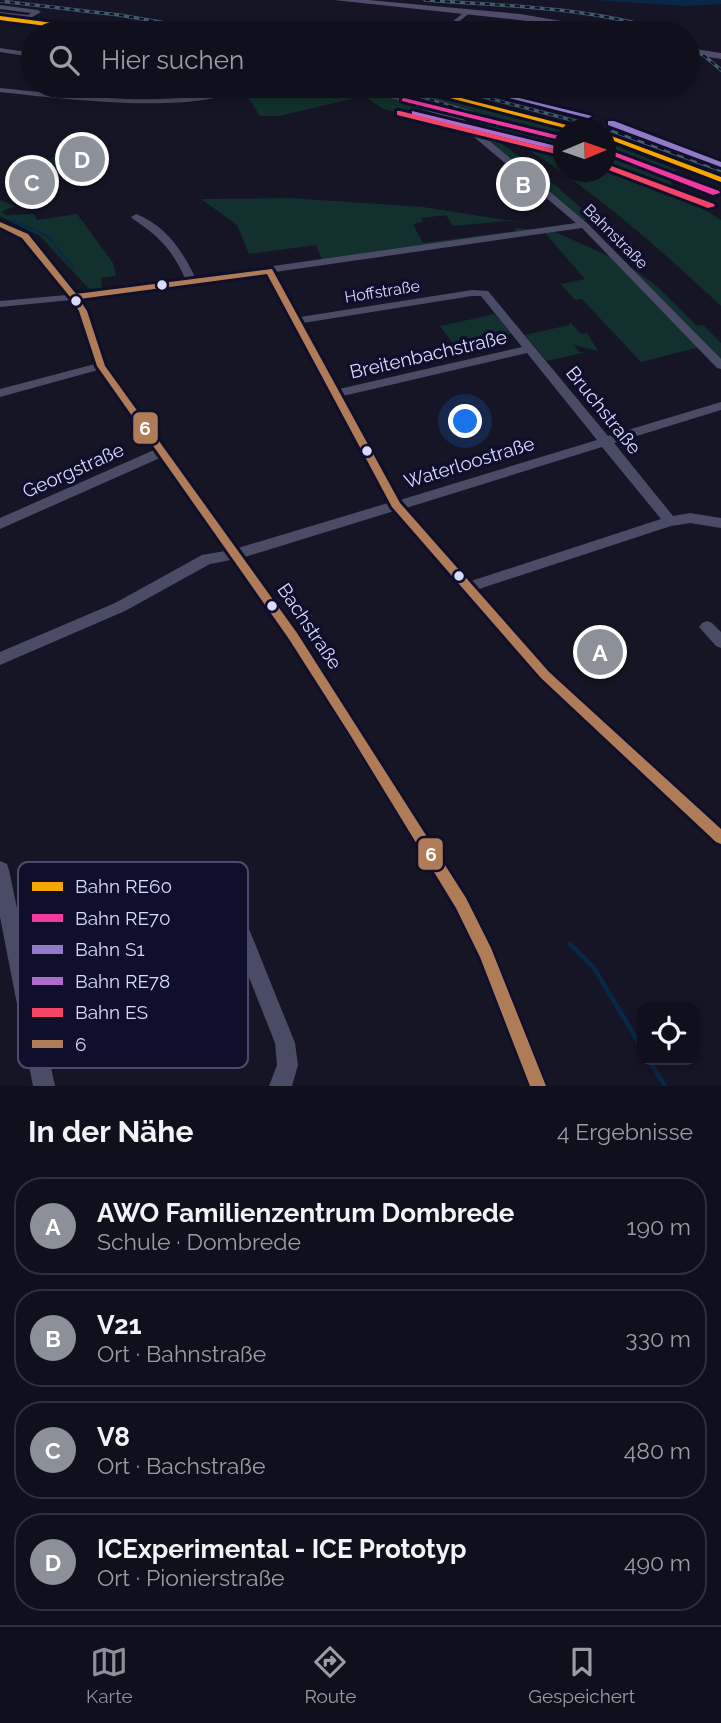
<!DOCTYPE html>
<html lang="de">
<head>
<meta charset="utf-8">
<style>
  body { margin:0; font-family:Raleway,sans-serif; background:#191925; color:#f1f3f6 }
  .controls { position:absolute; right:21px; bottom:21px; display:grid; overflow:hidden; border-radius:14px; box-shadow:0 4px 10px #0003 }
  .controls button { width:63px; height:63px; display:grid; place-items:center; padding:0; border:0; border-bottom:2px solid #30303b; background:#10101c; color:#f1f3f6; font:35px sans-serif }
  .compass { position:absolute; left:553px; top:119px; width:63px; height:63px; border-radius:50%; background:#10101c; box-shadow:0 4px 10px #0003; rotate:88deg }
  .you { position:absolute; left:466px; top:422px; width:24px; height:24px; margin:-18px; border:5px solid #fff; border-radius:50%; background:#1a73e8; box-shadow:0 0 0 10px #1a73e833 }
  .badge { display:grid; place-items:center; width:46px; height:46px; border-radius:50%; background:#8c9099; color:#fff; font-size:23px; font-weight:700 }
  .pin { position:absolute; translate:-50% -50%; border:4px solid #fff; box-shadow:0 2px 7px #0006 }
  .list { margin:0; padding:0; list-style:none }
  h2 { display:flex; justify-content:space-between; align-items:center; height:91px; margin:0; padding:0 28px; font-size:30px }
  h2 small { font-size:23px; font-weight:400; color:#9c9da3 }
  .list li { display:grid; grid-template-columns:46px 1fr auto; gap:21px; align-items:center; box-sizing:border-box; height:98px; margin:0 14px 14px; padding:0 14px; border:2px solid #30303b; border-radius:28px }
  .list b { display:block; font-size:26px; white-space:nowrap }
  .list p { margin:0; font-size:23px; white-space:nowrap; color:#9c9da3 }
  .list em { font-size:23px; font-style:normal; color:#9c9da3 }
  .icon { flex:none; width:38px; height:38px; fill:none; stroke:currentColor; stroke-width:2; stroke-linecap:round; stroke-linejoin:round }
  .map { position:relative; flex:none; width:721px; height:1086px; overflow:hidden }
  .search { position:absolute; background:#10101c; box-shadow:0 4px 10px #0003; left:21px; right:21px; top:21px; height:77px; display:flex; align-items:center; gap:18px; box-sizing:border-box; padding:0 24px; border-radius:38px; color:#9c9da3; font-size:26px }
  .sheet { height:539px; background:#10101c }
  nav { display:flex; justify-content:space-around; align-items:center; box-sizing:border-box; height:98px; border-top:2px solid #30303b; background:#10101c; font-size:19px; color:#9c9da3 }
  nav a { display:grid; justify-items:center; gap:4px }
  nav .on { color:#8c9099 }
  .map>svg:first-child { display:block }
</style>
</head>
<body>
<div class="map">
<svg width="721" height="1086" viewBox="0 0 721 1086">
  <rect width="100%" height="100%" fill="#151525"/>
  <g fill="#12312e">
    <path d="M245,86H312L373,92L336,86C439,86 520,152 593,219L583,220L464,121L451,114L435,121L383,109L364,96L279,116H260L242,88Z"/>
    <path d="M477,86H597C553,91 521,97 477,86Z"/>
    <path d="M418,92L564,129V172H606V142L677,170L672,177L671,188L721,220V306C631,222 532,135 415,94Z"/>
    <path d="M75,137L92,138L100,144C89,185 78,182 41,168Z"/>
    <polygon points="290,198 423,207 525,223 507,221 453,226 446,215 421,218 423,222 413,224 423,243 516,231 515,228 540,230 323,262 316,245 249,254 237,225 201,199"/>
    <polygon points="0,200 15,206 1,212 6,215 34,214 37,220 77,214 113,263 116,276 101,278 102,289 90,290 40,236 0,216"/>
    <polygon points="555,232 611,257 700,347 641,362 582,299 575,300 561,284 585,279 545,233"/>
    <polygon points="626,264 657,286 697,326 703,325 721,343 721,361"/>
    <polygon points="495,314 511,334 455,346 440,326"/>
    <polygon points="570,322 581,334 587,333 598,351 574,345 579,352 586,352 547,361 525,335 569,325"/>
  </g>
  <polygon fill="#082848" points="594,0 721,0 721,4 685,6"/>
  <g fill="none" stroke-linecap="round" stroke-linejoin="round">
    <polyline stroke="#082848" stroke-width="2.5" points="13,220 47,236 72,266"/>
    <g stroke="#082848" stroke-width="4.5">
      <polyline points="570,944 594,968 642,1048"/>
      <polyline points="649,1060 665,1086"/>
    </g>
    <g fill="#4a4c66" fill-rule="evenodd">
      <polygon points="0,5 38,10 41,12 29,19 0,16 0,12 28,15 31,13 0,9"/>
      <polygon points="467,10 472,11 445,33 438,33"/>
      <polygon points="0,48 33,53 33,57 0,52"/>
      <path d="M236,86H246C201,117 56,98 0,92V88C64,94 177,111 236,86Z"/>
      <path d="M320,86H338L397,95L461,117L587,223L721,359V369L717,368L582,228L275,272L300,317L472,290L488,291L608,436L721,402V410L614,443L673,516L690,513L721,518V528L690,523L671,526L479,589L551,670L721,826V846L715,844L539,680L394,511L245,557L298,632L468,897L493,946L549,1086H527L478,958L454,909L288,640L231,560L210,564L125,611L0,665V652L115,603L202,555L225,551L160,458L0,529V518L154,450L98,370L0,397V389L95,364L78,311L71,300L0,307V301L66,295L22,238L0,228V221L28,234L77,293L185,278C173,251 158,235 133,219L131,217L136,214C165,225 182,250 195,277L576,223L455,121L395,99ZM265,273L388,503L238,548L107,366L88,311L81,299ZM472,296H481L522,347L339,389L303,323ZM527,353L597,440L400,500L343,396ZM602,447L661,519L471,581L406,508Z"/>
      <path d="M471,86H484L513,93L614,86L610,88C566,93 512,108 471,86Z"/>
      <polygon points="707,621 712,623 721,632 721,648 716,646 699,627 702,623"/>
      <polygon points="0,861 7,864 9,870 30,971 221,907 237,910 245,919 295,1043 298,1065 292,1086 269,1086 277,1065 275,1043 231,932 225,926 221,925 34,989 55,1086 33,1086 0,917"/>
    </g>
    <g fill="#524c6b" fill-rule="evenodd">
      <polygon points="334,0 368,0 520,14 632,33 609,33 520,20"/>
      <polygon points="688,48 721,53 721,59 688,54"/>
    </g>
    <g stroke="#415c6b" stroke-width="3.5">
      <g id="rail-far1">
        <path d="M425,0C508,6 591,7 671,33"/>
        <polyline points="0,1 119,15 225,33"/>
        <polyline points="688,42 721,70"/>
        <polyline points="442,86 610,130"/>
        <polyline points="401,90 472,113"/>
      </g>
    </g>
    <g stroke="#415c6b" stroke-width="4.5">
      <polyline id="rail" points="605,128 721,170"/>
    </g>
    <use href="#rail-far1" stroke="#0f0f2b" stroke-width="2" stroke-dasharray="5" stroke-linecap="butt"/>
    <use href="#rail" stroke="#0f0f2b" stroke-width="2.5" stroke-dasharray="7" stroke-linecap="butt"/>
    <g stroke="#0f0f2b" stroke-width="6">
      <polygon id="bus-1" points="0,222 28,234 76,294 272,269 400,503 549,672 721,829 721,844 716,842 541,678 392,507 267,274 79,299 87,311 105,366 297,633 466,898 491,948 546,1086 530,1086 480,957 456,908 349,733 289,639 97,366 79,311 71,298 22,238 0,227"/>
    </g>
    <use href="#bus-1" fill="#b07c57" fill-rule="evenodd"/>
    <g stroke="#0f0f2b" stroke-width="6">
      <g id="rail-1">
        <polygon points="0,16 113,31 116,33 101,33 0,20"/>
        <polygon points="404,86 414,86 586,130 572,130"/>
        <polygon points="606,134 721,177 721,182 606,138"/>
      </g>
    </g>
    <g stroke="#0f0f2b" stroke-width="6">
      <g id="rail-2">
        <polygon points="404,98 564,137 564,141 402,101 402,99"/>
        <polygon points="606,149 719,191 720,193 713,195 606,153"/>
      </g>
    </g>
    <g stroke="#0f0f2b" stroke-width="6">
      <g id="rail-3">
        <polygon points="461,86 471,86 592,116 588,118"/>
        <polygon points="608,121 614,121 721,162 721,167 608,125"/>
      </g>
    </g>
    <g stroke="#0f0f2b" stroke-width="6">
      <polygon id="rail-4" points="412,111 564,148 564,152 412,115"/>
    </g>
    <g stroke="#0f0f2b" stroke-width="6">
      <g id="rail-5">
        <polygon points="400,111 564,152 564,156 397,115 397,111"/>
        <polygon points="606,164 714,204 715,206 708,208 606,169"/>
      </g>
    </g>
    <use href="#rail-1" fill="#f7a600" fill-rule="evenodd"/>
    <use href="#rail-2" fill="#f13a9d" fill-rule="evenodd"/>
    <use href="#rail-3" fill="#917bc6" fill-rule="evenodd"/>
    <use href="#rail-4" fill="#b06ccc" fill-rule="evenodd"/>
    <use href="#rail-5" fill="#f34667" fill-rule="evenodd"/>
  </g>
  <g fill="#d8daff" stroke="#0f0f2b" stroke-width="2.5">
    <circle cx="162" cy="285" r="6"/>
    <circle cx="76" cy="301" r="6"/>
    <circle cx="367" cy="451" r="6"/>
    <circle cx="459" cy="576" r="6"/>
    <circle cx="272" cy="606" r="6"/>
  </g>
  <g text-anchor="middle" stroke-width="7" stroke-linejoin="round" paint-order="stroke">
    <g font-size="16" fill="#d8daff" stroke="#0f0f2b">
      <text transform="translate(616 236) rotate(45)" y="6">Bahnstraße</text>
      <text transform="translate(382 291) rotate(-9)" y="6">Hoffstraße</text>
    </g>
    <g font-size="19" fill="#d8daff" stroke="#0f0f2b">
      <text transform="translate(428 354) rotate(-13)" y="7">Breitenbachstraße</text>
      <text transform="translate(604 410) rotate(51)" y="7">Bruchstraße</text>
      <text transform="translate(469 462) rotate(-17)" y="7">Waterloostraße</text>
      <text transform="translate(73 470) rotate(-24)" y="7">Georgstraße</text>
      <text transform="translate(310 626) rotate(56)" y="7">Bachstraße</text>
    </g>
  </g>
  <rect x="18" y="862" width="230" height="206" rx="10" fill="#0f0f2b" stroke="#4b4c6b" stroke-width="2"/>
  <rect x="32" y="882" width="31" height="9" fill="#f7a600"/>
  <rect x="32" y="914" width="31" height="8" fill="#f13a9d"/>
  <rect x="32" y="945" width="31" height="9" fill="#917bc6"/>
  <rect x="32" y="977" width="31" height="8" fill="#b06ccc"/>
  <rect x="32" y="1008" width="31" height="9" fill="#f34667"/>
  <rect x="32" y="1040" width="31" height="8" fill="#b07c57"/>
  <g font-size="19" fill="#d8daff">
    <text x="75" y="893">Bahn RE60</text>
    <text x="75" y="925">Bahn RE70</text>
    <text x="75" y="956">Bahn S1</text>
    <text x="75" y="988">Bahn RE78</text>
    <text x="75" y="1019">Bahn ES</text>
    <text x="75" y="1051">6</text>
  </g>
  <g stroke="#0f0f2b" stroke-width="2.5">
    <rect x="132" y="411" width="27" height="34" rx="7" fill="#b07c57"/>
    <rect x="417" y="837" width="27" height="34" rx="7" fill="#b07c57"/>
  </g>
  <g font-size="19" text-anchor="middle" font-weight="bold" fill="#fff">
    <text x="145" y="435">6</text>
    <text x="431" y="861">6</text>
  </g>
</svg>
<div class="controls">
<button><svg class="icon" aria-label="locate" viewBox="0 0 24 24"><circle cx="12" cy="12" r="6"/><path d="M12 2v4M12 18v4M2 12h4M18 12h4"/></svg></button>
</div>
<svg class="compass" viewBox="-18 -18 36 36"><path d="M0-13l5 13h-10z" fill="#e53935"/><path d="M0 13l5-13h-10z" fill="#9c9da3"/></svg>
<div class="you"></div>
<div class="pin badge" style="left:600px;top:652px">A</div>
<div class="pin badge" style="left:523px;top:184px">B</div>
<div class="pin badge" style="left:32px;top:182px">C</div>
<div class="pin badge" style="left:82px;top:159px">D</div>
<div class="search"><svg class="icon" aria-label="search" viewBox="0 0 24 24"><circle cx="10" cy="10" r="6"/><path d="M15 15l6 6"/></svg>Hier suchen</div>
</div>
<section class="sheet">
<h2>In der Nähe<small>4 Ergebnisse</small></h2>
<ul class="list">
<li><span class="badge">A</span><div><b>AWO Familienzentrum Dombrede</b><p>Schule · Dombrede</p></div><em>190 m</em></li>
<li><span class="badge">B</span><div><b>V21</b><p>Ort · Bahnstraße</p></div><em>330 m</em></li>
<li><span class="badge">C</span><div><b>V8</b><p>Ort · Bachstraße</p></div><em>480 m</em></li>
<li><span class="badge">D</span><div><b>ICExperimental - ICE Prototyp</b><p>Ort · Pionierstraße</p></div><em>490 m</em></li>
</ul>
</section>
<nav>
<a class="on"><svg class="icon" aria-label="map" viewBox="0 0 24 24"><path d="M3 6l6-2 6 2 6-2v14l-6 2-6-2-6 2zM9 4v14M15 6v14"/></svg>Karte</a>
<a><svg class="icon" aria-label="directions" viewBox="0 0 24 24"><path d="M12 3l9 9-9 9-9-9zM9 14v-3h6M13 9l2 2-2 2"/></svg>Route</a>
<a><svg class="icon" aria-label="saved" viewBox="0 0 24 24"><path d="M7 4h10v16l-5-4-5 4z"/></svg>Gespeichert</a>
</nav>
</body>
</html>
